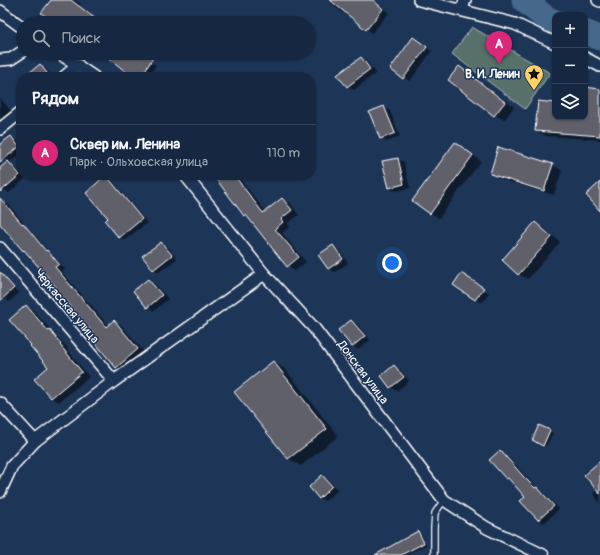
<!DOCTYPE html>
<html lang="ru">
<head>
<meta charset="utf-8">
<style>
  body { margin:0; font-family:Pangolin,sans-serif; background:#1f3048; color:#f1f3f6 }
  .controls { position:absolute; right:12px; top:12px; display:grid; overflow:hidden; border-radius:8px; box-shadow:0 1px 3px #0004 }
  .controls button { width:36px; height:36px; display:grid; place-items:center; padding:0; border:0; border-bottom:1px solid #35445a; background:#162841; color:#f1f3f6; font:20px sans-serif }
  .you { position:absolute; left:392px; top:263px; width:14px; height:14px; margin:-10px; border:3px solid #fff; border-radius:50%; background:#1a73e8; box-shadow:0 0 0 6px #1a73e833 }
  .badge { display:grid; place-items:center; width:26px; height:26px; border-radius:50%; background:#db2777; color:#fff; font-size:13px; font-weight:700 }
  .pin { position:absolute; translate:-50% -33px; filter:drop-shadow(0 1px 2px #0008) }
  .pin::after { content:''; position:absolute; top:21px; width:14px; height:12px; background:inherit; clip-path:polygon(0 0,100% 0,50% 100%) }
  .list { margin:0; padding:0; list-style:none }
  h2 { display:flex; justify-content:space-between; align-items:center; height:52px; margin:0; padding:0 16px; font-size:17px }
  h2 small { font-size:13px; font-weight:400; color:#9ea6b1 }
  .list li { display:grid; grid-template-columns:26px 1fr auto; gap:12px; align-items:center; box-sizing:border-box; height:56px; padding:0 16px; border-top:1px solid #35445a }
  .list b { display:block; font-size:15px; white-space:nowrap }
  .list p { margin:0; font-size:13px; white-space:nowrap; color:#9ea6b1 }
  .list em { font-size:13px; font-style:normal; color:#9ea6b1 }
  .icon { flex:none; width:22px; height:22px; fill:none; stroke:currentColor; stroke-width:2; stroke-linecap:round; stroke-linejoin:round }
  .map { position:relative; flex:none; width:600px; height:555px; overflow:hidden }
  .search { position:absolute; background:#162841; box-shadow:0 1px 3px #0004; left:16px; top:16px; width:300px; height:44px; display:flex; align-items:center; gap:10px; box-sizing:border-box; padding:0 14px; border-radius:22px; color:#9ea6b1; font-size:15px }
  .panel { position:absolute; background:#162841; box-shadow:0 1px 3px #0004; left:16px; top:72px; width:300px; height:108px; border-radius:16px }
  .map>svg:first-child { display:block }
</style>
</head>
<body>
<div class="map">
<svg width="600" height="555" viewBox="0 0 600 555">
  <rect width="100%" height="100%" fill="#1d3557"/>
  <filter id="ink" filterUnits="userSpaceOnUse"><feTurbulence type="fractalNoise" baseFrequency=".025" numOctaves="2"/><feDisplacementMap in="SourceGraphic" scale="8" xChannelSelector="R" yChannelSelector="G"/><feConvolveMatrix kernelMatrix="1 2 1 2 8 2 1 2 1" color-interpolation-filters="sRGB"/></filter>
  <g filter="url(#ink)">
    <polygon fill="#586f6b" stroke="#acb7b5" points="472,27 550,73 525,109 452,54"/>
    <g fill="#0007">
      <polygon points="52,0 75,0 81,4 79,6 101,23 57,23"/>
      <polygon points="328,0 373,0 389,13 372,33 348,14 347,15 341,12"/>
      <polygon points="420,42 432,51 410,81 404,78"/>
      <polygon points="106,53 136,53 156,65 149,77 131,77 129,76 130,75"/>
      <polygon points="170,53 179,53 176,56"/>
      <polygon points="361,58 367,62 376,73 354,90 347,86"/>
      <polygon points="40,65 46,69 53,77 31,77"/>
      <polygon points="459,67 468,72 514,107 504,120 495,115"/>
      <polygon points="585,88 600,90 600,140 546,136 536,130 555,104 555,117 585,117"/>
      <polygon points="0,98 11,111 0,120"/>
      <polygon points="384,107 390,111 400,136 387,142 380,138"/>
      <polygon points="11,137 17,141 21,146 21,154 9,163 14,166 25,179 9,193 0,187 0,169 9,161 5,158 0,153 0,146"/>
      <polygon points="464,149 481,161 439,218 430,213"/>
      <polygon points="398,159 404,162 410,188 396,191 390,188"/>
      <polygon points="552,165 562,170 554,195 500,179 491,174"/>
      <polygon points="214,175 237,175 266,212 282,199 290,203 299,215 288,223 290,227 282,233 306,262 295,271 287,266 249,218 245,216"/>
      <polygon points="106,177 112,180 147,223 125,240 119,237"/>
      <polygon points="2,200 9,205 27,227 65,269 62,272 109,326 114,321 122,326 145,353 124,371 117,367 97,337 69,304 66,302 57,287 0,223 0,202"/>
      <polygon points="535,223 545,229 560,242 528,279 519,274 503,260"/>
      <polygon points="161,243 167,246 177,259 159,272 153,269"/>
      <polygon points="333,246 339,250 348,263 335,272 329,269 320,255"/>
      <polygon points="0,272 4,276 2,276 17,292 19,291 7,279 20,292 9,302 0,294"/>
      <polygon points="468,278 489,293 482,303 455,285"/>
      <polygon points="148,280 154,283 168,299 154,311 148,307 135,291"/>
      <polygon points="26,306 34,311 53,333 57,336 68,348 67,349 89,377 59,402 51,398 49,367"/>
      <polygon points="351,321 357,324 370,340 358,350 352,346"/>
      <polygon points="273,362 285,369 338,436 301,466 289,459 235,392"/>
      <polygon points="394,367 400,370 409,381 397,391 391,387"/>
      <polygon points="540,426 553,433 546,446 536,442"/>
      <polygon points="501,452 506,455 537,488 542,491 559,509 544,523 538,520 527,497 512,482 507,479"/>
      <polygon points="600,468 600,503 593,493 598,490"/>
      <polygon points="322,476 328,480 338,490 325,501 319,498"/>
      <polygon points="418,532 421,534 426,545 406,555 385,555"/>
    </g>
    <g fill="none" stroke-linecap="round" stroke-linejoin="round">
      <g stroke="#45678b" stroke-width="25">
        <polyline points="524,0 546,18 555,22"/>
        <polyline points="585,32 600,38"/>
      </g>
    </g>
    <g fill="#61606b" stroke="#fff">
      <polygon points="51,0 71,0 101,23 55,23 41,13"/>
      <polygon points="330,0 373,0 383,9 366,30"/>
      <polygon points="413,37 427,47 403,79 390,69"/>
      <polygon points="103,53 156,53 141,77 132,77"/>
      <polygon points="361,57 370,69 347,87 337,75"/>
      <polygon points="40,64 50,77 24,77"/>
      <polygon points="459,66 505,102 494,116 448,80"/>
      <polygon points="585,87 600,89 600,136 535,131 538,101 555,103 555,117 585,117"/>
      <polygon points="384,106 395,133 380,139 369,112"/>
      <polygon points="11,136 19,147 0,162 0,144"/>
      <polygon points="455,142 473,155 430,214 412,201"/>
      <polygon points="498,147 553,164 544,191 490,174"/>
      <polygon points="398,158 404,184 389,188 382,161"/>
      <polygon points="8,161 20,175 0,192 0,168"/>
      <polygon points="106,175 142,219 119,238 105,221 108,218 86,193"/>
      <polygon points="213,175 234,175 263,213 282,198 292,210 281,219 283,222 275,229 299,257 287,267 246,215 244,216"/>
      <polygon points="600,182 600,211 586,195"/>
      <polygon points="0,198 22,224 23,223 46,251 47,250 59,264 55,267 106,327 114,320 138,349 116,368 92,339 95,336 67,302 66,303 54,289 56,287 24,250 23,251 0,224"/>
      <polygon points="535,222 552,237 518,275 502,260"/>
      <polygon points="161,242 172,255 153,270 142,256"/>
      <polygon points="333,245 343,259 328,269 318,255"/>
      <polygon points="0,272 14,288 0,301"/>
      <polygon points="461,273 484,288 475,300 453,285"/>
      <polygon points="148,279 162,295 147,308 133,291"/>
      <polygon points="26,305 48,331 50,330 61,344 60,345 82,372 51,398 34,379 48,367 30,346 31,345 9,320"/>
      <polygon points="351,320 365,336 352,347 338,330"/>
      <polygon points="273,361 327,429 288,459 234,392"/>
      <polygon points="394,365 404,377 390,388 381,376"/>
      <polygon points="539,425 550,430 543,446 532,440"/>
      <polygon points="500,450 523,476 535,488 537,487 554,506 538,520 520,501 525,497 508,478 506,479 489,460"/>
      <polygon points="600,461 600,494 584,475"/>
      <polygon points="322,475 332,486 319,499 309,487"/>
      <polygon points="418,531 424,543 401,555 375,555"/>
    </g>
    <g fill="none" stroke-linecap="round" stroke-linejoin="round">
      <g stroke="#fff" stroke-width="8">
        <polyline id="service" points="434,555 434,528 435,513 444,500"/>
      </g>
      <g stroke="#fff" stroke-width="14">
        <g id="minor">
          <polyline points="419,0 515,24 555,43"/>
          <polyline points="598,0 600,1"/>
          <polyline points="462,10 465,0"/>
          <polyline points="0,11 23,28"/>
          <polyline points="59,53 94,77"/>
          <polyline points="585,58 600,66"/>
          <polyline points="0,60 11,59 23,51"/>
          <polyline points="64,77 78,65"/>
          <polyline points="0,129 21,112"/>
          <polyline points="185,175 264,274 314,328 444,500 487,528 543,555"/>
          <polyline points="0,248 114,381"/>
          <polyline points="0,403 35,441"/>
          <polyline points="0,492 12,466 35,441 114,381 264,274"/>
        </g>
      </g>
      <use href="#service" stroke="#1d3557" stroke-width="5.5"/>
      <use href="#minor" stroke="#1d3557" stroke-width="11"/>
    </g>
  </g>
  <defs>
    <g id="sight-pin" transform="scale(1)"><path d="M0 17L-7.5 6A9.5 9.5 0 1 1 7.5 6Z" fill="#ffd166" stroke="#1d3557"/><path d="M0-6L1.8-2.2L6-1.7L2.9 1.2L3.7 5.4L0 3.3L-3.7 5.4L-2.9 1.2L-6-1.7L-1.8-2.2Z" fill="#111"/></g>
  </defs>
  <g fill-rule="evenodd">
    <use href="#sight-pin" x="534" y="74"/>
  </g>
  <g text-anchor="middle" stroke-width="3" stroke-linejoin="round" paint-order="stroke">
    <g font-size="12" font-weight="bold" fill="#fff" stroke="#1d3557" text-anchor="end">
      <text x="520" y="78">В. И. Ленин</text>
    </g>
    <g font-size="12" fill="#fff" stroke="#1d3557">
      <text transform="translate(67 306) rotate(50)" y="4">Черкасская улица</text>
      <text transform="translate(363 372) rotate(53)" y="4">Донская улица</text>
    </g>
  </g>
</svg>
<div class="controls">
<button>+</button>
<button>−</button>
<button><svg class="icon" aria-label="layers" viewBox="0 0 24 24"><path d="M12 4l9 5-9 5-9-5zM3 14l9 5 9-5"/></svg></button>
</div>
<div class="you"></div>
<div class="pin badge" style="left:499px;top:64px">A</div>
<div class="search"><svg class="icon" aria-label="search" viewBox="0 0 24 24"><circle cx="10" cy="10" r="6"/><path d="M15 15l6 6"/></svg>Поиск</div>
<section class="panel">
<h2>Рядом<small></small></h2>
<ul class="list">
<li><span class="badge">A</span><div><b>Сквер им. Ленина</b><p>Парк · Ольховская улица</p></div><em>110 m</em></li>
</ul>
</section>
</div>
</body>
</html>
